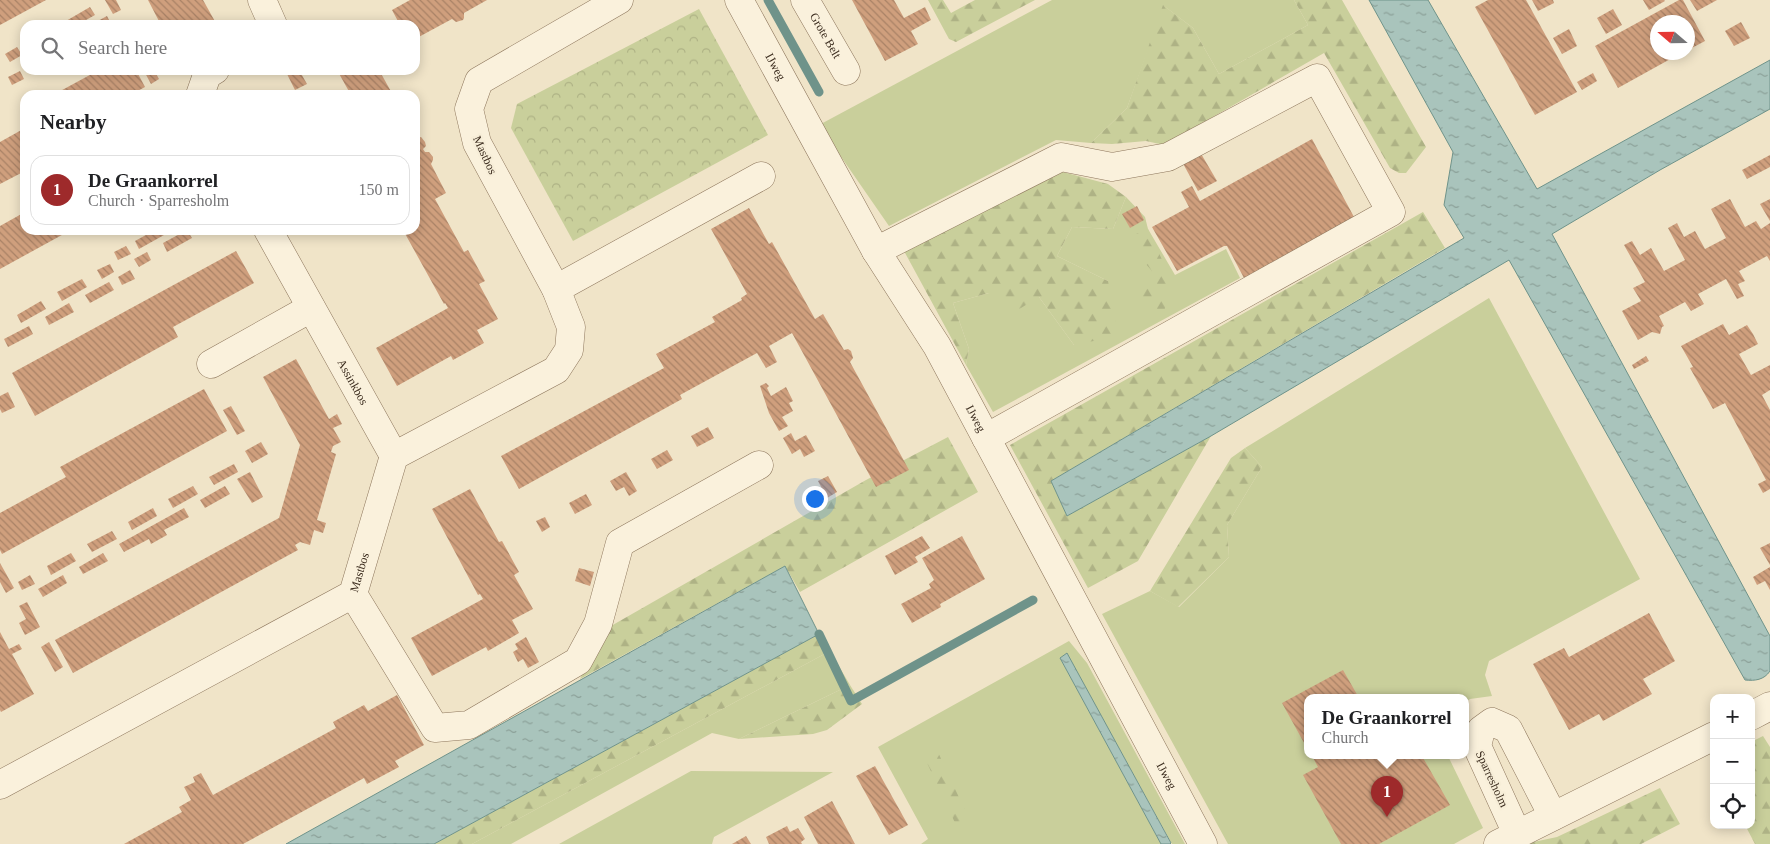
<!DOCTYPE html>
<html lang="en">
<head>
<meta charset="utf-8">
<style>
  body { margin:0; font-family:"Times New Roman",serif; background:#f6f6f6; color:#202124 }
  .controls { position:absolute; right:15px; bottom:15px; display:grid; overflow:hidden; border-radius:10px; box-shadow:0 2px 12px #0003 }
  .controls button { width:45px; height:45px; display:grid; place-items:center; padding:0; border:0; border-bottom:1px solid #e0e0e0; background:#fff; color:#202124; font:25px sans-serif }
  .compass { position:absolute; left:1650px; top:15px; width:45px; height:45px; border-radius:50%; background:#fff; box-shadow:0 2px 12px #0003; rotate:290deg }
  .you { position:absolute; left:814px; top:498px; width:18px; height:18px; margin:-12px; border:4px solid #fff; border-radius:50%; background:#1a73e8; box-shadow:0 0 0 8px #1a73e833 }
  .badge { display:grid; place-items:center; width:32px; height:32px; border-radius:50%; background:#9e2a2b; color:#fff; font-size:16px; font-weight:700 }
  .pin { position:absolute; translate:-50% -41px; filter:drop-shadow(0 1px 2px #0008) }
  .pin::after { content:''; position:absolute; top:26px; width:18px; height:15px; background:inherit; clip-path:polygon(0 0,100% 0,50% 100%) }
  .popup { position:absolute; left:1304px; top:694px; width:165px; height:65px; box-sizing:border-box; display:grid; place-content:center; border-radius:10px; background:#fff; filter:drop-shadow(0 1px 4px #0005); font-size:16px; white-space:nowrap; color:#757577 }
  .popup b { font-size:19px; color:#202124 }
  .popup::after { content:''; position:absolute; left:50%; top:100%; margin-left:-10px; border:10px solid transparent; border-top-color:#fff }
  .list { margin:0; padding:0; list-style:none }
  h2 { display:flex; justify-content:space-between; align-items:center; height:65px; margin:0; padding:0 20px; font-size:21px }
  h2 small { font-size:16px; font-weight:400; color:#757577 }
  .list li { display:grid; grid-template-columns:32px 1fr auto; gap:15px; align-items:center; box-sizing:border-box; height:70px; margin:0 10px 10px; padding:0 10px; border:1px solid #e0e0e0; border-radius:15px }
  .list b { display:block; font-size:19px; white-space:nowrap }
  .list p { margin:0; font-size:16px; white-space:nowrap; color:#757577 }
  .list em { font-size:16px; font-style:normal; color:#757577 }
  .icon { flex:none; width:28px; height:28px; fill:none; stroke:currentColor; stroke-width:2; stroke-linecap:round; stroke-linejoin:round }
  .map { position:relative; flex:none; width:1770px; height:844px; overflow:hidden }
  .search { position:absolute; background:#fff; box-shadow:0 2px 12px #0003; left:20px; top:20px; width:400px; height:55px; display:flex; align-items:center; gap:12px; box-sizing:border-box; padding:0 18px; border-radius:15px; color:#757577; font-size:19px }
  .panel { position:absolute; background:#fff; box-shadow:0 2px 12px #0003; left:20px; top:90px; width:400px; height:145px; border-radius:15px }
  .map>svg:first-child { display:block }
</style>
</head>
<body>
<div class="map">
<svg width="1770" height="844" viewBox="0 0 1770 844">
  <defs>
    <pattern id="forest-firs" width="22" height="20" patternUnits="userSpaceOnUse" patternTransform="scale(1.25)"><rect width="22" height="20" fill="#c9cf9b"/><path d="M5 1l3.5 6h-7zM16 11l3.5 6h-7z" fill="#aeb285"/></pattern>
    <pattern id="park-crowns" width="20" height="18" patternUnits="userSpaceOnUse" patternTransform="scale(1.25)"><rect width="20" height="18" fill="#c9cf9b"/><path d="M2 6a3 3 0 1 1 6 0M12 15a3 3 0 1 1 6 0" fill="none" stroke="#aeb285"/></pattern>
    <pattern id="water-ripples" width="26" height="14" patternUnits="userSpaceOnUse" patternTransform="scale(1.25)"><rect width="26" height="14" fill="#a9c4bc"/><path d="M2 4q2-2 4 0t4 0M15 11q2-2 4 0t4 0" fill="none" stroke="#8ba098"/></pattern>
    <pattern id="building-back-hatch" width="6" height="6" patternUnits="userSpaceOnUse" patternTransform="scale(1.25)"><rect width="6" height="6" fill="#cf9f7d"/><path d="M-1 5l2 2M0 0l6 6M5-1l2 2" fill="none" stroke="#a98266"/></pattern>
  </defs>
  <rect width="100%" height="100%" fill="#f0e4c8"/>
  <g fill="#c9cf9b">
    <polygon points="1052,0 1294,0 1308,25 1219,74 1193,28 1164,6 1127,108 1091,143 1056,140 889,226 819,125"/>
    <polygon points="1126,197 1145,217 1148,229 1175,275 1226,249 1240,278 993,412 966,365 969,349 953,303 989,293 1039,297 1074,345 1108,281 1057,256 1072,227 1113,229"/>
    <polygon points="1489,298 1640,579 1489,661 1485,675 1492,696 1470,699 1466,702 1466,698 1308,698 1308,756 1448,756 1483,828 1454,844 1228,844 1102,614 1150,591 1179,607 1229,557 1227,525 1262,467 1245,448"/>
    <polygon points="1069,641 1087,663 1185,844 1172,844 1067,654 1060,658 1161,844 921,844 928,839 878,747"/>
    <polygon points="830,651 850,685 739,739 712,733 511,844 472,844"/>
    <polygon points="691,771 833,772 714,837 712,844 559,844"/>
  </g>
  <g fill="url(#forest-firs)">
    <polygon points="928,0 943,0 951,13 975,0 1035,0 956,42 949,39"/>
    <polygon points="1294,0 1342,0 1426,147 1406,173 1399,173 1390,168 1324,53 1164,145 1146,141 1112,144 1091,143 1127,108 1163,5 1193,28 1219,74 1308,25"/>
    <polygon points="1063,172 1108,184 1126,197 1113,229 1072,227 1057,256 1108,281 1118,336 1074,345 1039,297 1011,314 989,293 953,303 969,349 966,365 904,251"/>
    <polygon points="1423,212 1445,248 1051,481 1067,516 1211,436 1138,561 1088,588 1010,445"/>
    <polygon points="1148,229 1168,273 1164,319 1137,299 1152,271 1124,239"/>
    <polygon points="948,437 978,492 800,592 785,566 580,679 604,630 866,480"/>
    <polygon points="1245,448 1262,467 1227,525 1229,557 1178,607 1150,591 1231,458"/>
    <polygon points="819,634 830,651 472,844 434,844"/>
    <polygon points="850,685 862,704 827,730 813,734 739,739"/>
    <polygon points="1763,736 1770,747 1770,844 1755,844 1745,825 1751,825 1751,742"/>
    <polygon points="936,748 971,823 956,825 922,752"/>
    <polygon points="1660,788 1680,824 1641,844 1524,844 1557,837"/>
  </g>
  <polygon fill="url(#park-crowns)" points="699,9 768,135 573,241 511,128 517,104"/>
  <g fill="url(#water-ripples)" stroke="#6f938a">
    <path d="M1369,0H1428L1537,189L1770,60V109L1660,170L1552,234L1770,636V671C1764,680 1755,681 1745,680L1509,260L1211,436L1067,516L1051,481L1464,238L1444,205L1453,152Z"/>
    <polygon points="785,566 819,634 434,844 286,844"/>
    <polygon points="1067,653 1171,843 1170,844 1161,844 1060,658"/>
  </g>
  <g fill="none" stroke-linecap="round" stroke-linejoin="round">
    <g stroke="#6f938a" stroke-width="9">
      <polyline points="768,0 819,92"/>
      <polyline points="819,634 851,701 1033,600"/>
    </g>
  </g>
  <g fill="url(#building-back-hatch)">
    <polygon points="0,0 46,0 0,25"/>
    <polygon points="105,0 116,0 121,10 113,14"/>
    <polygon points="148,0 203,0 217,25 161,25"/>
    <polygon points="410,0 487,0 464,13 464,18 463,20 456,22 452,19 415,39 415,25 400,25 392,10"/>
    <polygon points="852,0 894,0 904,18 925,7 931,20 911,31 918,44 885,61"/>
    <polygon points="1488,0 1526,0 1577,92 1535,115 1475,7"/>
    <polygon points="1532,0 1553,0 1554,3 1538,11"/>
    <polygon points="1643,0 1664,0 1665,1 1649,10"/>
    <polygon points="1679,0 1683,0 1705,41 1688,50 1688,22 1658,22 1658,52 1683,52 1618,88 1595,46"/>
    <polygon points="1690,0 1717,0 1697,11"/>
    <polygon points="90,7 95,15 77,25 68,25 66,21"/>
    <polygon points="1613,9 1622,25 1606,34 1597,18"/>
    <polygon points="107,16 111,24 95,25 94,23"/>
    <polygon points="1741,22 1750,38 1734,46 1725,31"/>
    <polygon points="1569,29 1577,46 1562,54 1553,38"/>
    <polygon points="17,47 22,55 10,62 5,54"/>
    <polygon points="99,70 136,70 145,87 130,95 53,95"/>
    <polygon points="147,70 154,70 159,79 151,84 144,71"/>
    <polygon points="285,70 299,70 307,84 295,90"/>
    <polygon points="337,70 379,70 393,95 351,95"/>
    <polygon points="20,71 24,79 12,85 8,77"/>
    <polygon points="1593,73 1597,81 1582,90 1577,82"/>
    <polygon points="25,128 25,171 0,184 0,142"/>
    <polygon points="421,137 425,142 426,146 423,149 425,152 429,152 433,157 433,160 431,164 446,193 435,199 464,252 468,250 485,281 479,284 498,319 477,330 484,343 453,360 451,356 397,386 376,348 448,308 445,303 444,304 403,230 415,230 415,138"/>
    <polygon points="1312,139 1354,217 1244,278 1227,246 1224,246 1177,271 1152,227 1189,207 1181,192 1192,186 1200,201"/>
    <polygon points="1200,152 1217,181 1198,191 1180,158"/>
    <polygon points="1770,155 1770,167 1747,179 1742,170"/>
    <polygon points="1730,199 1745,227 1756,221 1761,229 1770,223 1770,261 1767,256 1739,271 1745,281 1738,284 1744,296 1737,299 1726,279 1698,294 1704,304 1691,311 1685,302 1659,316 1664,326 1662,327 1660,334 1652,332 1638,340 1622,311 1641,301 1633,288 1645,282 1624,245 1632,241 1640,255 1651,248 1664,271 1685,260 1668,228 1677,223 1684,237 1695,231 1705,249 1726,238 1711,209"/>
    <polygon points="1770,199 1770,221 1760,204"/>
    <polygon points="1137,206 1144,220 1130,228 1122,214"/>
    <polygon points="749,208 769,244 772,242 815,319 823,314 844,350 848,349 851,351 853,358 850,362 909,470 876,487 792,333 769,346 777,362 766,368 757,353 680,395 682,399 519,489 501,456 664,368 656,354 715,322 712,317 742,300 741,298 747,294 711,229"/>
    <polygon points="25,212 25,230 71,230 0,269 0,226"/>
    <polygon points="155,230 161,230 164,235 139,249 135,241"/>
    <polygon points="187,230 192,238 167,252 163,243"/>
    <polygon points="126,246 131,254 118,260 114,252"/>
    <polygon points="236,251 254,283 173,327 178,337 35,416 12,373"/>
    <polygon points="147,252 151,260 139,267 134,259"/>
    <polygon points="110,264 114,272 102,279 97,270"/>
    <polygon points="130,270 135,279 122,285 118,277"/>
    <polygon points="82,279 87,287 62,301 57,292"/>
    <polygon points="109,282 114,290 90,303 85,295"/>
    <polygon points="41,301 46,309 21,323 17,315"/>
    <polygon points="69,303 74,312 49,325 45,317"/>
    <polygon points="1723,324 1729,335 1747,325 1753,334 1758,344 1739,354 1751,375 1770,365 1770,390 1762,395 1770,410 1770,489 1763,493 1758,484 1766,480 1725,403 1713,409 1690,368 1693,367 1681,346"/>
    <polygon points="29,326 33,334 8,347 4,339"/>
    <polygon points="1646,356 1649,361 1634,369 1632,365"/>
    <polygon points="296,359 329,419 337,414 342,424 333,428 341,442 333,446 331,452 336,454 317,520 326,523 323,533 314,530 310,545 300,542 295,545 298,550 73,673 55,640 279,518 300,445 263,377"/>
    <polygon points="766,383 769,386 767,388 771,396 786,387 793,401 789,403 793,411 782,417 788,426 779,431 769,413 760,386"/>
    <polygon points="204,389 227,431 2,554 0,550 0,513 66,477 60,467"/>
    <polygon points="8,392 15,407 2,413 0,409 0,396"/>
    <polygon points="231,406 245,431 237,435 223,410"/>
    <polygon points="708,427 714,438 697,447 691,436"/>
    <polygon points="791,433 795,441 806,435 815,451 804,457 800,449 792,454 783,438"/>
    <polygon points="261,442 268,454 252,463 245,451"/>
    <polygon points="667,450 673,460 657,469 651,459"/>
    <polygon points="234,464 238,472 214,485 209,477"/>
    <polygon points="250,472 263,497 252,503 237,479"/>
    <polygon points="626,472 637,491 629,496 624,487 616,491 610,481"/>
    <polygon points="828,476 837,492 827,498 818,481"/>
    <polygon points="193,486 198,494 173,508 168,499"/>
    <polygon points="225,486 230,494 205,508 200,500"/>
    <polygon points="470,489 499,542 502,541 519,572 514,575 533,609 512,620 519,633 488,651 486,647 432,676 411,638 483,599 480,594 478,595 432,509"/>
    <polygon points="586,494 592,505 575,514 569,503"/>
    <polygon points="153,508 157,516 132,530 128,522"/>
    <polygon points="184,508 189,517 164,530 167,535 151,544 149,539 124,552 119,544"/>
    <polygon points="545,517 550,527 542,532 536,521"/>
    <polygon points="112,531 117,539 92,552 87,544"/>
    <polygon points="922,536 930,548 915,557 918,562 895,575 885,556"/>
    <polygon points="962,536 985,579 940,604 941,607 912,623 901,604 931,588 929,584 934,580 922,558"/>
    <polygon points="1770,543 1770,565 1760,548"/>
    <polygon points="71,553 76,561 51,575 47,566"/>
    <polygon points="103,553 108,561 83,574 79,567"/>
    <polygon points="0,563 14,588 6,593 0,582"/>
    <polygon points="1770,567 1770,590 1765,581 1757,585 1753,577"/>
    <polygon points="579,568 594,572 590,586 575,581"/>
    <polygon points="30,575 35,584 22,590 18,582"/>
    <polygon points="63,575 67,583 43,597 38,589"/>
    <polygon points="27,602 40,627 25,635 19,623 26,619 19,606"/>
    <polygon points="1649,613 1675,661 1643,679 1652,694 1603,721 1599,714 1569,730 1533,664 1564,648 1569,657"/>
    <polygon points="0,632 9,649 19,644 22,649 12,654 34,694 1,712 0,710"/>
    <polygon points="526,637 539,662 528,668 523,659 518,662 513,652 518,649 515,644"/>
    <polygon points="49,642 63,667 55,672 41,647"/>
    <polygon points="1343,670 1359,698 1308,698 1308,750 1282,703"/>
    <polygon points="397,695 424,745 395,761 399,767 367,784 364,778 243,844 124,844 182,812 179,807 191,800 184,787 195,782 193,777 201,773 213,795 336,728 333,722 364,705 368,711"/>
    <polygon points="1312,756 1422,756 1450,805 1379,844 1341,844 1303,775 1318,767"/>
    <polygon points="875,766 908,825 889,835 856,776"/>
    <polygon points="832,801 855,844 818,844 804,817"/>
    <polygon points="787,826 790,832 798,828 805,839 801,842 802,844 769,844 766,837"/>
    <polygon points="746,836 751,844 732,844"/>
  </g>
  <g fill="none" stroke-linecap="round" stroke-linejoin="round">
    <g stroke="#8d765c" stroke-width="29">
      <g id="minor">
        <polyline points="262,0 273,25"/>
        <path id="s1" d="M739,0L876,251L937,346L1203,844"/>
        <path id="s2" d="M805,0L846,71"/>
        <polyline points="200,95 207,75 215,70"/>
        <path id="s3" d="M268,230L394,456"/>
        <polyline points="876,251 1061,157 1112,167 1168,157 1317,78 1391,212 986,438"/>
        <polyline points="556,289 761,176"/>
        <polyline points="211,364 311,308"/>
        <polyline points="353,594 435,728 469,725 578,661 598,624 620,543 759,465"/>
        <polyline points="1751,716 1770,706"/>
        <path id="s4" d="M0,785L353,594L394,456L556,370L569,350L571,327L556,289L477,143L469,109L479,81L619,0"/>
        <polyline points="1517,834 1477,746 1481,730 1492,722 1508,729 1553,816"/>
        <polyline points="1498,844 1714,736"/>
      </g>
    </g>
    <use href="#minor" stroke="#faf1dc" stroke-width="28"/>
  </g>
  <g text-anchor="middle" stroke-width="4.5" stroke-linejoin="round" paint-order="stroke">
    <g font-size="12" fill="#3d2e20" stroke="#f7eed8">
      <text dy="4" stroke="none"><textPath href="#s2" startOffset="41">Grote Belt</textPath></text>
      <text dy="4" stroke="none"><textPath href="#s1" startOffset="76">IJweg</textPath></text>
      <text transform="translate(485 155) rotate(65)" y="4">Mastbos</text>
      <text dy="4" stroke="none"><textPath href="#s3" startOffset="174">Assinkbos</textPath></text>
      <text dy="4" stroke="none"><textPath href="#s1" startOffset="481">IJweg</textPath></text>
      <text dy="4" stroke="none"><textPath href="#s4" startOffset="424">Mastbos</textPath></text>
      <text dy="4" stroke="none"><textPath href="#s1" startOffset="886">IJweg</textPath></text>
      <text transform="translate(1492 779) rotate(65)" y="4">Sparresholm</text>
    </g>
  </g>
</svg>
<div class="controls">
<button>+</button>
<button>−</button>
<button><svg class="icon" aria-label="locate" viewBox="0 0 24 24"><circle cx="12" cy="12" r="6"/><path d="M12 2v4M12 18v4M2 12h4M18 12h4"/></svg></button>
</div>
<svg class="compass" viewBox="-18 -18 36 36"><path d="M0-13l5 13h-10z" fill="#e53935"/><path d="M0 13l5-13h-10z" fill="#757577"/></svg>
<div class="you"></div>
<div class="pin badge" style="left:1387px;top:817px">1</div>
<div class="popup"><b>De Graankorrel</b>Church</div>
<div class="search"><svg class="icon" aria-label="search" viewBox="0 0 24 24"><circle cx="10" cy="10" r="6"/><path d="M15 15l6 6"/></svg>Search here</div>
<section class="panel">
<h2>Nearby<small></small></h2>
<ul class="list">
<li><span class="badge">1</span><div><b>De Graankorrel</b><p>Church · Sparresholm</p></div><em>150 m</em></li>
</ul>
</section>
</div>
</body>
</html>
